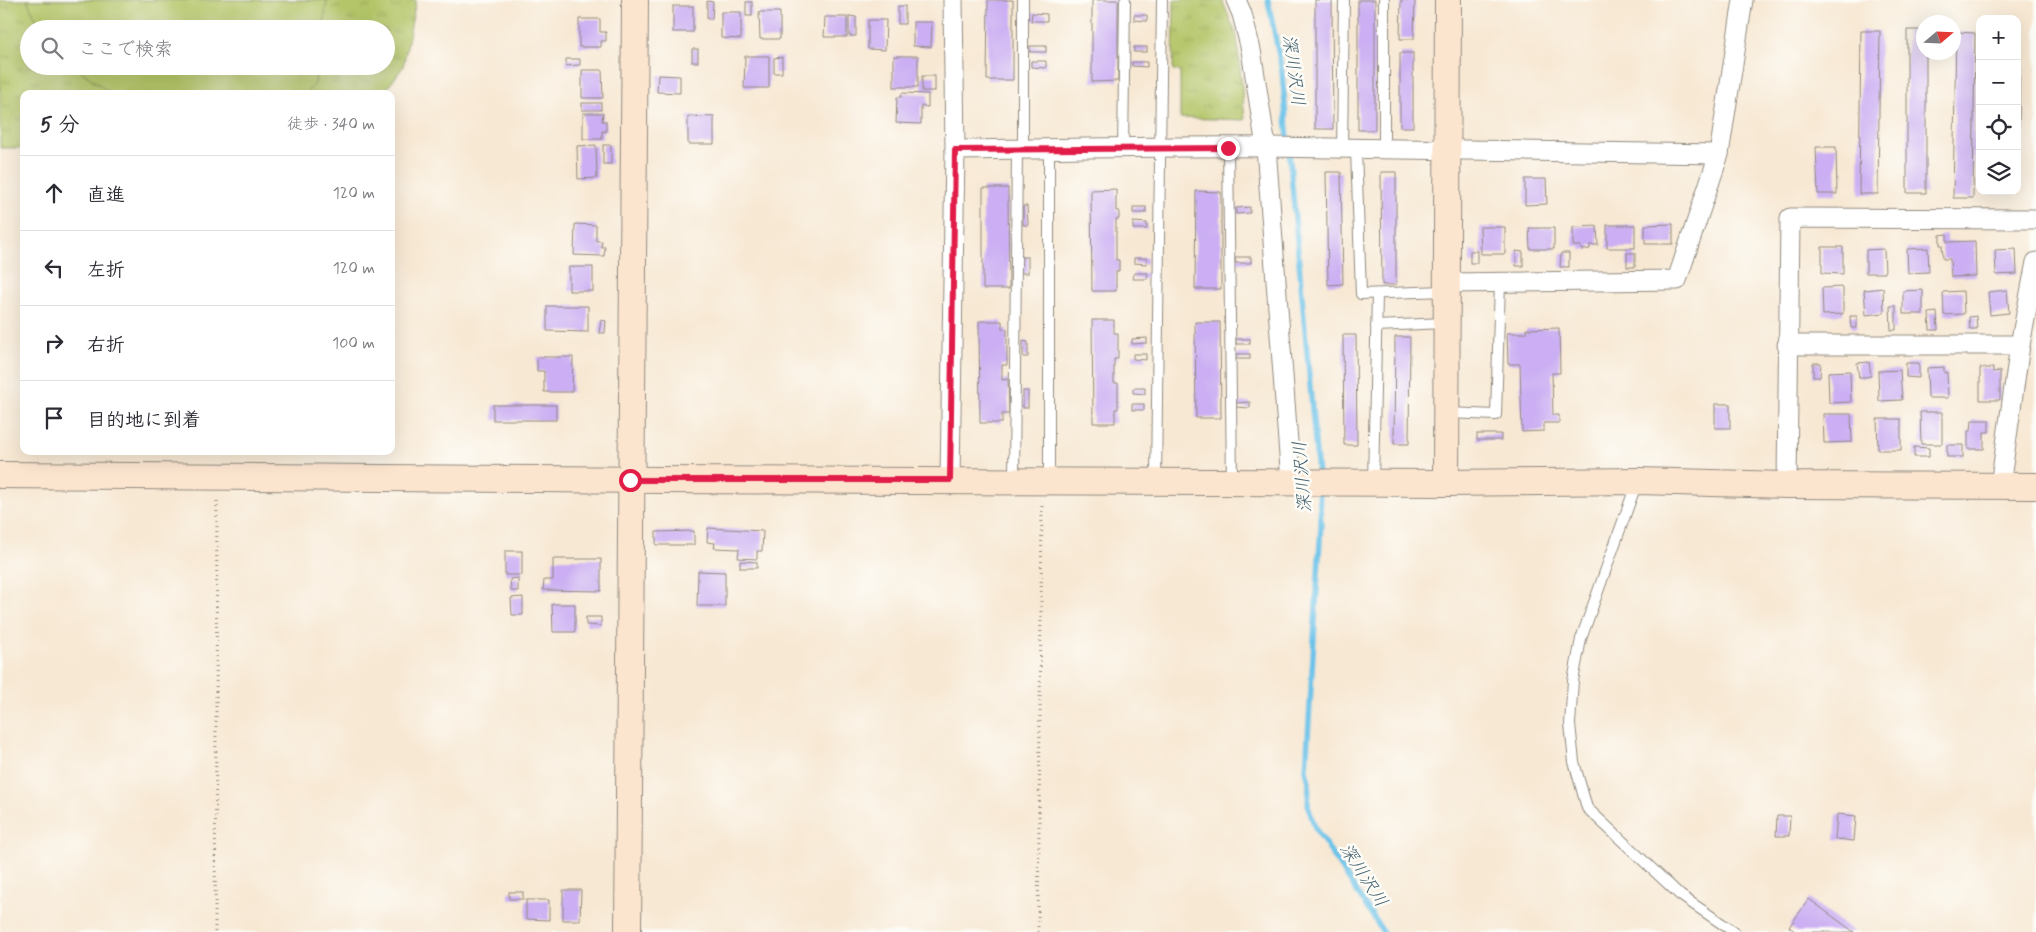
<!DOCTYPE html>
<html lang="ja">
<head>
<meta charset="utf-8">
<style>
  body { margin:0; font-family:Mynerve,"Klee One",sans-serif; background:#f7f7f7; color:#2b2b33 }
  .controls { position:absolute; right:15px; top:15px; display:grid; overflow:hidden; border-radius:10px; box-shadow:0 5px 20px #0002 }
  .controls button { width:45px; height:45px; display:grid; place-items:center; padding:0; border:0; border-bottom:1px solid #e1e1e2; background:#fff; color:#2b2b33; font:25px sans-serif }
  .compass { position:absolute; left:1916px; top:15px; width:45px; height:45px; border-radius:50%; background:#fff; box-shadow:0 5px 20px #0002; rotate:71deg }
  .stop { position:absolute; width:15px; height:15px; margin:-11px; border:4px solid #e11d48; border-radius:50%; background:#fff }
  .stop.end { background:#e11d48; border-color:#fff; box-shadow:0 1px 5px #0008 }
  .list { margin:0; padding:0; list-style:none }
  h2 { display:flex; justify-content:space-between; align-items:center; height:65px; margin:0; padding:0 20px; font-size:21px }
  h2 small { font-size:16px; font-weight:400; color:#7c7c81 }
  .list li { display:grid; grid-template-columns:32px 1fr auto; gap:15px; align-items:center; box-sizing:border-box; height:75px; padding:0 20px; border-top:1px solid #e1e1e2 }
  .list b { display:block; font-size:19px; white-space:nowrap }
  .list em { font-size:16px; font-style:normal; color:#7c7c81 }
  .icon { flex:none; width:28px; height:28px; fill:none; stroke:currentColor; stroke-width:2; stroke-linecap:round; stroke-linejoin:round }
  .map { position:relative; flex:none; width:2036px; height:932px; overflow:hidden }
  .search { position:absolute; background:#fff; box-shadow:0 5px 20px #0002; left:20px; top:20px; width:375px; height:55px; display:flex; align-items:center; gap:12px; box-sizing:border-box; padding:0 18px; border-radius:28px; color:#7c7c81; font-size:19px }
  .panel { position:absolute; background:#fff; box-shadow:0 5px 20px #0002; left:20px; top:90px; width:375px; height:365px; border-radius:10px }
  .map>svg:first-child { display:block }
</style>
</head>
<body>
<div class="map">
<svg width="2036" height="932" viewBox="0 0 2036 932">
  <defs>
    <pattern id="grass-tufts" width="24" height="20" patternUnits="userSpaceOnUse" patternTransform="scale(1.25)"><rect width="24" height="20" fill="#b3c568"/><path d="M3 7l-1-3M5 7V3M7 7l1-3M15 17l-1-3M17 17v-4M19 17l1-3" fill="none" stroke="#9aa95a"/></pattern>
  </defs>
  <rect width="100%" height="100%" fill="#fdfcf7"/>
  <filter id="ink" filterUnits="userSpaceOnUse"><feTurbulence type="fractalNoise" baseFrequency=".02" numOctaves="2"/><feDisplacementMap in="SourceGraphic" scale="10" xChannelSelector="R" yChannelSelector="G"/><feConvolveMatrix kernelMatrix="1 2 1 2 8 2 1 2 1" color-interpolation-filters="sRGB"/></filter>
  <filter id="wash" filterUnits="userSpaceOnUse"><feTurbulence type="fractalNoise" baseFrequency=".0096" numOctaves="4" result="noise"/><feDisplacementMap in="SourceGraphic" scale="20" xChannelSelector="R" yChannelSelector="G"/><feGaussianBlur stdDeviation="1.12" result="paint"/><feColorMatrix in="noise" values="0 0 0 0 0 0 0 0 0 0 0 0 0 0 0 0 0 1.4 0 .05"/><feComposite in="paint" operator="in"/></filter>
  <g filter="url(#wash)">
    <rect width="100%" height="100%" fill="#f7e8d3"/>
    <g fill="url(#grass-tufts)" stroke="#6f784a" fill-rule="evenodd">
      <path d="M0,0H416L403,67L383,94H24V148H0ZM29,29H386V66H29Z"/>
      <polygon points="1174,0 1222,0 1237,36 1245,120 1180,118 1180,71 1173,70"/>
    </g>
    <g fill="#b3c568" stroke="#6f784a">
      <polygon points="27,0 327,0 323,29 41,29"/>
      <polygon points="74,66 317,66 315,84 305,94 112,94"/>
    </g>
    <g fill="none" stroke-linecap="round" stroke-linejoin="round">
      <g stroke="#6cc3e9" stroke-width="5.5">
        <polyline points="1268,0 1282,72 1318,475"/>
        <polyline points="1319,489 1321,524 1306,770 1309,782 1308,806 1315,828 1383,932"/>
      </g>
    </g>
    <g id="blocks">
      <g fill="#cbaef3">
        <polygon points="988,0 1013,0 1013,80 987,80"/>
        <polygon points="1092,0 1118,0 1118,81 1092,82"/>
        <polygon points="1315,0 1332,0 1333,129 1315,129"/>
        <rect x="1358" y="0" width="17" height="130"/>
        <polygon points="1401,0 1415,0 1414,39 1400,39"/>
        <polygon points="707,1 713,2 712,19 707,19"/>
        <rect x="746" y="2" width="6" height="14"/>
        <rect x="673" y="6" width="20" height="26"/>
        <rect x="898" y="6" width="7" height="18"/>
        <polygon points="721,12 741,12 741,39 721,38"/>
        <polygon points="759,12 780,12 780,39 760,39"/>
        <polygon points="1032,13 1047,14 1047,21 1031,21"/>
        <polygon points="1134,15 1147,15 1147,21 1134,20"/>
        <polygon points="849,16 856,17 856,36 849,36"/>
        <polygon points="825,17 847,17 847,37 824,37"/>
        <polygon points="579,19 600,19 600,32 606,32 606,41 601,41 601,47 579,47"/>
        <polygon points="868,20 886,20 885,50 868,49"/>
        <polygon points="913,22 932,22 931,47 913,46"/>
        <polygon points="1907,30 1924,30 1924,52 1926,52 1926,193 1907,193"/>
        <polygon points="1861,31 1880,31 1878,194 1859,194"/>
        <polygon points="1956,32 1975,33 1973,198 1953,198"/>
        <rect x="1030" y="46" width="16" height="6"/>
        <rect x="1134" y="47" width="13" height="5"/>
        <rect x="692" y="49" width="6" height="13"/>
        <rect x="1400" y="53" width="13" height="74"/>
        <polygon points="2017,53 2020,53 2019,131 2017,131"/>
        <polygon points="745,56 769,56 769,88 744,88"/>
        <rect x="894" y="56" width="24" height="31"/>
        <polygon points="782,57 782,73 774,73 774,58"/>
        <polygon points="566,59 580,59 580,65 566,66"/>
        <polygon points="1031,61 1046,61 1046,68 1031,67"/>
        <polygon points="1132,62 1147,62 1147,67 1132,66"/>
        <polygon points="582,70 602,70 603,98 582,98"/>
        <polygon points="658,75 680,76 680,93 657,92"/>
        <rect x="922" y="76" width="13" height="15"/>
        <polygon points="902,93 928,94 928,107 921,106 921,124 896,123 897,97 901,97"/>
        <rect x="582" y="103" width="19" height="7"/>
        <polygon points="583,113 603,113 602,121 606,121 606,132 602,131 602,139 583,139"/>
        <polygon points="688,116 714,117 714,144 688,144"/>
        <polygon points="596,145 597,178 578,179 577,146"/>
        <rect x="603" y="145" width="8" height="19"/>
        <polygon points="1816,147 1836,147 1837,194 1818,194"/>
        <polygon points="1326,172 1341,172 1343,284 1328,285"/>
        <polygon points="1381,172 1396,172 1396,285 1382,285"/>
        <polygon points="1525,179 1546,179 1547,204 1525,205"/>
        <polygon points="983,188 1008,188 1009,289 983,289"/>
        <polygon points="1116,189 1116,211 1119,211 1119,219 1116,219 1116,260 1119,260 1119,271 1116,271 1116,291 1092,291 1091,190"/>
        <polygon points="1196,191 1221,192 1221,289 1195,289"/>
        <polygon points="1023,206 1027,206 1028,225 1023,225"/>
        <rect x="1133" y="207" width="13" height="6"/>
        <polygon points="1250,207 1250,213 1236,214 1236,208"/>
        <polygon points="1133,222 1147,223 1147,229 1133,229"/>
        <polygon points="575,224 596,225 596,241 602,241 601,247 605,247 604,256 574,255"/>
        <polygon points="1673,224 1673,244 1645,244 1645,225"/>
        <rect x="1607" y="225" width="28" height="23"/>
        <polygon points="1597,226 1598,245 1590,245 1590,249 1581,250 1581,246 1573,246 1573,227"/>
        <polygon points="1480,227 1505,227 1505,254 1481,254"/>
        <polygon points="1529,228 1554,228 1554,249 1530,249"/>
        <polygon points="1947,234 1947,242 1975,241 1976,276 1951,277 1950,259 1943,259 1942,245 1940,245 1940,235"/>
        <polygon points="1822,247 1843,247 1843,274 1822,273"/>
        <polygon points="1928,248 1929,272 1908,273 1907,249"/>
        <polygon points="1884,249 1885,273 1866,273 1866,250"/>
        <polygon points="2016,249 2017,274 1996,275 1995,250"/>
        <rect x="1470" y="251" width="7" height="12"/>
        <polygon points="1516,251 1523,252 1523,266 1516,266"/>
        <polygon points="1561,253 1569,253 1569,267 1560,267"/>
        <rect x="1627" y="253" width="8" height="14"/>
        <rect x="1021" y="257" width="7" height="16"/>
        <polygon points="1236,257 1251,257 1251,263 1235,263"/>
        <polygon points="1134,258 1147,258 1147,264 1134,263"/>
        <rect x="569" y="267" width="24" height="24"/>
        <polygon points="1134,273 1148,273 1147,279 1133,279"/>
        <polygon points="1843,287 1843,314 1823,315 1822,288"/>
        <polygon points="1883,288 1884,313 1866,315 1864,290"/>
        <polygon points="1923,290 1923,314 1903,314 1903,291"/>
        <polygon points="2007,290 2009,313 1990,315 1988,292"/>
        <polygon points="1963,291 1964,314 1944,315 1943,292"/>
        <polygon points="547,306 588,306 588,332 547,331"/>
        <polygon points="1890,306 1896,306 1896,330 1891,330"/>
        <polygon points="1937,312 1938,330 1930,330 1929,313"/>
        <polygon points="1850,316 1857,316 1857,328 1851,328"/>
        <polygon points="1976,316 1977,329 1970,329 1969,317"/>
        <polygon points="601,320 606,321 605,333 599,333"/>
        <polygon points="1092,320 1114,320 1114,333 1118,333 1118,359 1114,359 1114,383 1118,383 1118,409 1115,409 1115,423 1093,423"/>
        <polygon points="979,321 1002,321 1002,329 1007,329 1007,365 1002,365 1002,380 1008,379 1009,414 1002,414 1002,423 980,423"/>
        <polygon points="1195,322 1220,322 1221,418 1196,418"/>
        <polygon points="1559,328 1560,373 1552,373 1553,415 1559,415 1559,423 1544,423 1544,431 1522,432 1520,364 1508,364 1507,333 1526,333 1526,329"/>
        <polygon points="1343,335 1356,335 1357,445 1344,445"/>
        <polygon points="1395,337 1410,337 1409,444 1394,444"/>
        <polygon points="1147,338 1147,343 1132,344 1132,339"/>
        <rect x="1236" y="339" width="14" height="5"/>
        <polygon points="1023,341 1028,342 1028,357 1023,357"/>
        <polygon points="1133,354 1146,354 1146,360 1133,359"/>
        <rect x="1236" y="354" width="14" height="5"/>
        <polygon points="537,357 573,357 572,392 544,392 544,371 537,371"/>
        <polygon points="1869,362 1871,376 1859,378 1857,363"/>
        <polygon points="1813,363 1821,363 1820,377 1813,377"/>
        <polygon points="1906,363 1919,363 1919,378 1906,377"/>
        <polygon points="1944,367 1944,373 1947,372 1948,398 1928,398 1927,368"/>
        <polygon points="1980,368 1993,368 1993,372 2000,371 2000,400 1980,400"/>
        <polygon points="1900,370 1902,400 1879,401 1878,371"/>
        <polygon points="1850,371 1851,402 1829,403 1828,372"/>
        <polygon points="1133,388 1145,388 1145,394 1133,393"/>
        <rect x="1023" y="391" width="5" height="17"/>
        <polygon points="1250,402 1250,408 1236,407 1236,403"/>
        <rect x="1132" y="404" width="12" height="6"/>
        <rect x="1715" y="404" width="15" height="24"/>
        <rect x="493" y="405" width="63" height="15"/>
        <polygon points="1920,412 1942,412 1942,444 1921,444"/>
        <polygon points="1823,414 1851,414 1852,442 1824,443"/>
        <polygon points="1877,419 1901,419 1901,450 1878,450"/>
        <polygon points="1972,420 1989,420 1989,432 1984,432 1984,449 1968,449 1968,431 1971,431"/>
        <rect x="1477" y="434" width="24" height="6"/>
        <rect x="1947" y="445" width="16" height="12"/>
        <polygon points="1914,447 1929,448 1929,457 1914,457"/>
        <polygon points="708,528 763,531 762,551 757,551 757,559 738,558 739,549 714,548 715,543 707,542"/>
        <polygon points="694,531 694,545 656,545 656,532"/>
        <rect x="505" y="551" width="17" height="24"/>
        <polygon points="553,559 601,559 601,591 543,590 544,580 553,580"/>
        <polygon points="740,561 757,562 757,568 740,568"/>
        <polygon points="698,571 725,572 725,606 697,606"/>
        <polygon points="518,578 518,591 511,591 510,579"/>
        <polygon points="523,597 523,615 512,615 511,598"/>
        <polygon points="552,604 575,604 575,632 553,632"/>
        <polygon points="586,617 601,617 601,626 586,625"/>
        <polygon points="1837,814 1856,816 1854,841 1835,839"/>
        <polygon points="1777,816 1790,816 1789,836 1776,836"/>
        <polygon points="563,890 581,890 580,920 563,920"/>
        <rect x="509" y="892" width="14" height="7"/>
        <polygon points="1809,899 1854,932 1796,932 1789,927"/>
        <polygon points="526,900 549,900 549,920 526,919"/>
      </g>
    </g>
  </g>
  <g filter="url(#ink)">
    <use href="#blocks" fill-opacity="0" stroke="#918a7f" stroke-width="1"/>
    <g fill="none" stroke-linecap="round" stroke-linejoin="round">
      <g stroke="#918a7f" stroke-width="12">
        <g id="lane">
          <polyline points="1228,148 1232,482"/>
          <polyline points="1123,149 1125,0"/>
          <polyline points="1342,149 1344,0"/>
          <polyline points="1356,149 1361,294 1445,291"/>
          <polyline points="1023,150 1023,0"/>
          <polyline points="1384,150 1384,0"/>
          <polyline points="1376,326 1445,323"/>
          <polyline points="1448,413 1496,415 1500,282"/>
          <polyline points="1014,480 1017,150"/>
          <polyline points="1049,481 1049,149"/>
          <polyline points="1156,481 1162,0"/>
          <polyline points="1637,482 1581,639 1573,681 1570,724 1574,762 1587,808 1680,895 1734,932"/>
          <polyline points="1373,483 1377,294"/>
        </g>
      </g>
      <g stroke="#918a7f" stroke-width="21">
        <g id="street">
          <polyline points="1236,0 1242,14 1251,50 1266,147 1291,482"/>
          <path d="M955,150C1059,149 1163,146 1266,147C1417,149 1568,151 1719,154L1743,0"/>
          <polyline points="1448,283 1677,280 1719,154"/>
          <polyline points="1787,345 2020,345"/>
          <polyline points="950,480 955,150 953,0"/>
          <polyline points="1787,485 1790,218 2036,219"/>
          <polyline points="2000,486 2020,345 2036,262"/>
        </g>
      </g>
      <g stroke="#918a7f" stroke-width="28">
        <g id="secondary">
          <polyline points="0,475 661,480 1446,483 1448,0"/>
          <polyline points="1446,483 1638,481 1787,485 2036,486"/>
          <polyline points="628,932 635,0"/>
        </g>
      </g>
      <g stroke="#918a7f" stroke-width="3" stroke-dasharray="1 4" stroke-linecap="butt">
        <polyline points="215,932 217,498"/>
        <polyline points="1038,932 1042,503"/>
      </g>
      <use href="#lane" stroke="#fff" stroke-width="10"/>
      <use href="#street" stroke="#fff" stroke-width="19"/>
      <use href="#secondary" stroke="#fce5cf" stroke-width="26"/>
    </g>
  </g>
  <g fill="none" stroke-linecap="round" stroke-linejoin="round" filter="url(#ink)">
    <polyline stroke="#e11d48" stroke-width="6" points="630,480 950,480 955,150 1228,148"/>
  </g>
  <g text-anchor="middle" stroke-width="5" stroke-linejoin="round" paint-order="stroke">
    <g font-size="18" font-style="italic" fill="#42606e" stroke="#fdfcf7">
      <text transform="translate(1294 70) rotate(82)" y="6">深川沢川</text>
      <text transform="translate(1302 477) rotate(-95)" y="6">深川沢川</text>
      <text transform="translate(1364 875) rotate(57)" y="6">深川沢川</text>
    </g>
  </g>
</svg>
<div class="controls">
<button>+</button>
<button>−</button>
<button><svg class="icon" aria-label="locate" viewBox="0 0 24 24"><circle cx="12" cy="12" r="6"/><path d="M12 2v4M12 18v4M2 12h4M18 12h4"/></svg></button>
<button><svg class="icon" aria-label="layers" viewBox="0 0 24 24"><path d="M12 4l9 5-9 5-9-5zM3 14l9 5 9-5"/></svg></button>
</div>
<svg class="compass" viewBox="-18 -18 36 36"><path d="M0-13l5 13h-10z" fill="#e53935"/><path d="M0 13l5-13h-10z" fill="#7c7c81"/></svg>
<div class="stop" style="left:630px;top:480px"></div>
<div class="stop end" style="left:1228px;top:148px"></div>
<div class="search"><svg class="icon" aria-label="search" viewBox="0 0 24 24"><circle cx="10" cy="10" r="6"/><path d="M15 15l6 6"/></svg>ここで検索</div>
<section class="panel">
<h2>5 分<small>徒歩 · 340 m</small></h2>
<ul class="list">
<li><svg class="icon" aria-label="ahead" viewBox="0 0 24 24"><path d="M12 20V5M6 11l6-6 6 6"/></svg><div><b>直進</b></div><em>120 m</em></li>
<li><svg class="icon" aria-label="left" viewBox="0 0 24 24"><path d="M17 20v-9H6M10 6l-5 5 5 5"/></svg><div><b>左折</b></div><em>120 m</em></li>
<li><svg class="icon" aria-label="right" viewBox="0 0 24 24"><path d="M7 20v-9h11M14 6l5 5-5 5"/></svg><div><b>右折</b></div><em>100 m</em></li>
<li><svg class="icon" aria-label="arrive" viewBox="0 0 24 24"><path d="M6 21V4h12l-3 4 3 4H6"/></svg><div><b>目的地に到着</b></div></li>
</ul>
</section>
</div>
</body>
</html>
